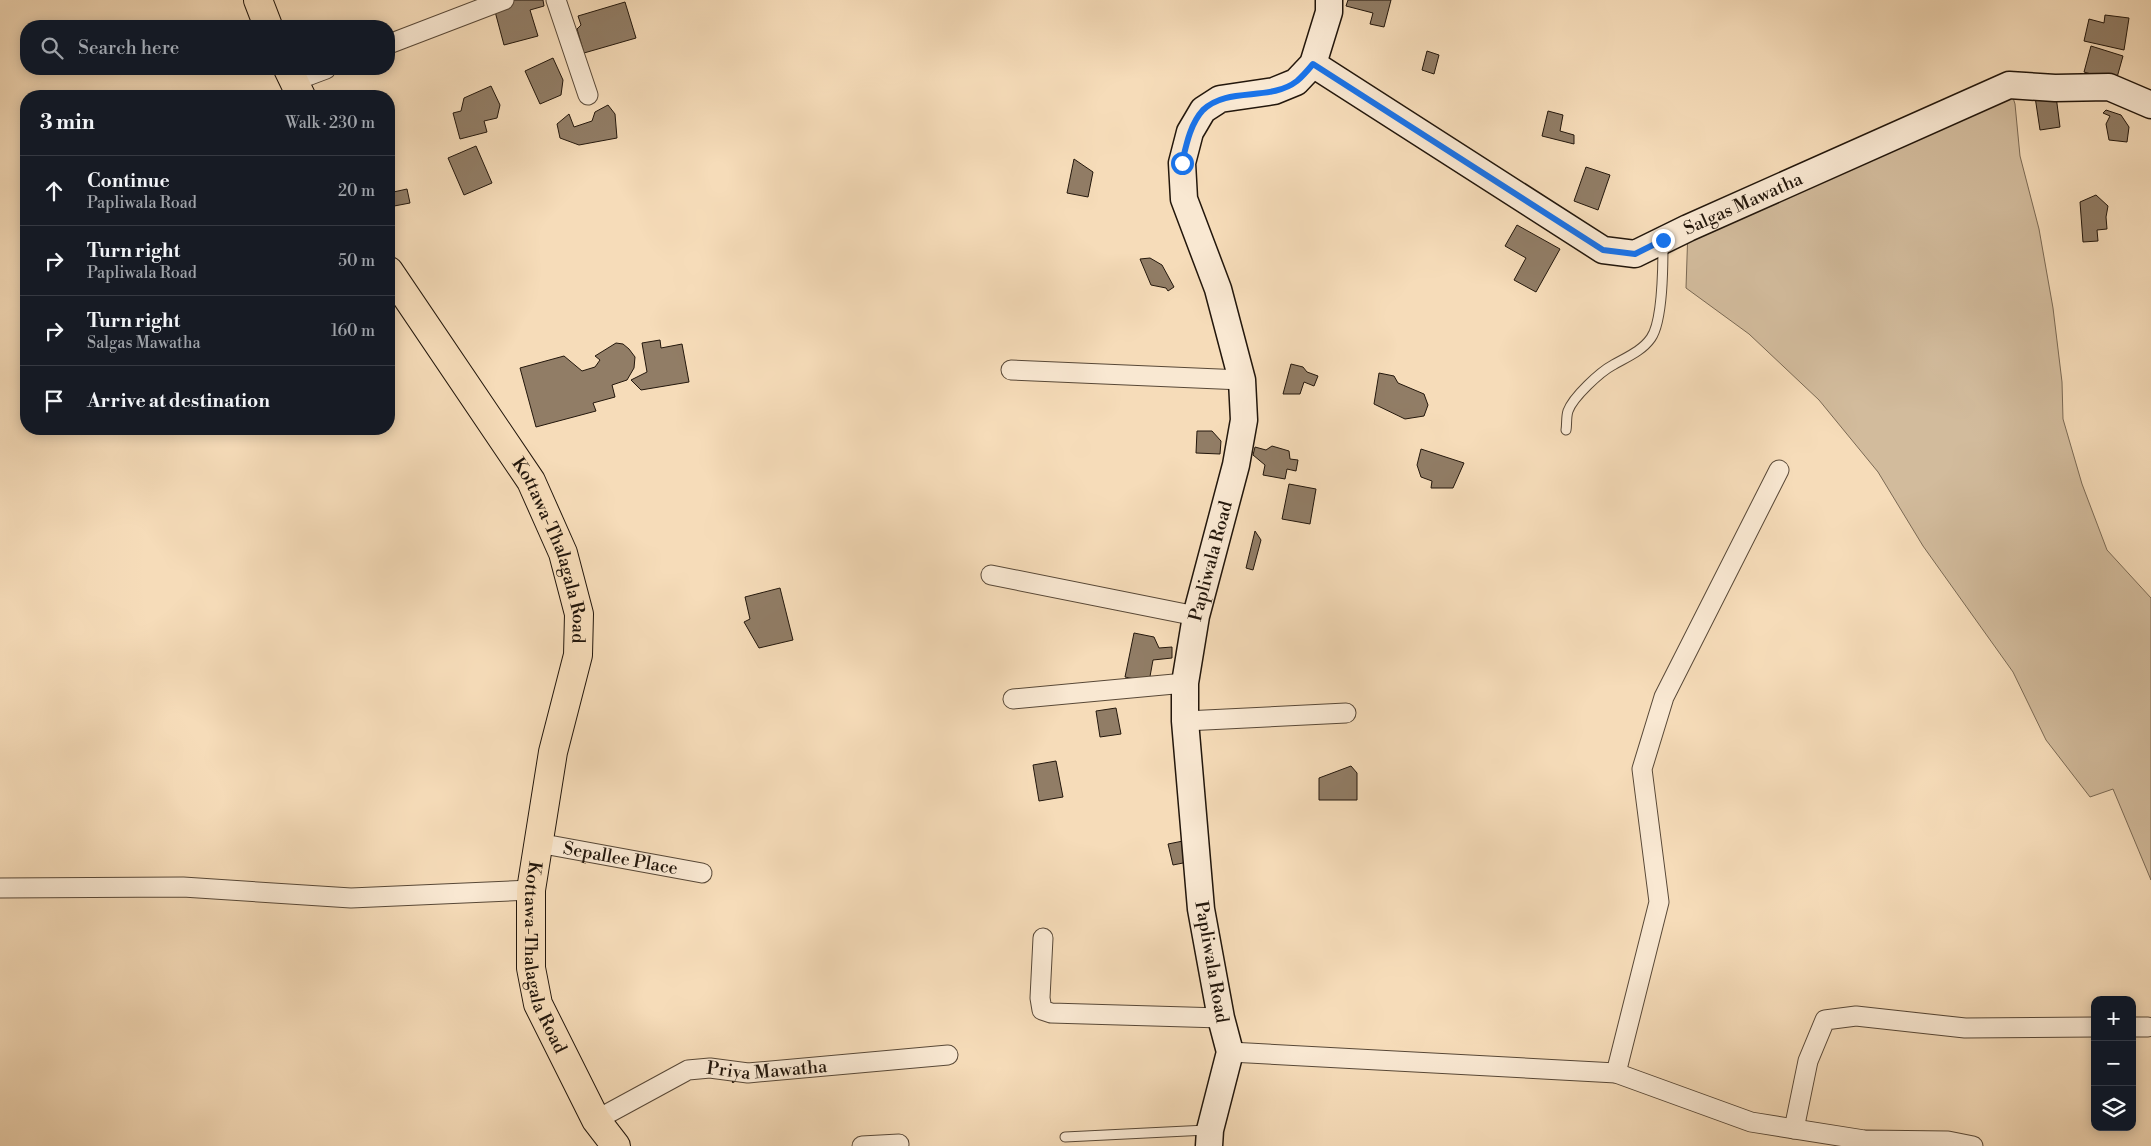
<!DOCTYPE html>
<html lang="en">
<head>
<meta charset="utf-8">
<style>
  body { margin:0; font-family:"Libre Bodoni",serif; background:#20242c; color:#f1f3f6 }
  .controls { position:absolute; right:15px; bottom:15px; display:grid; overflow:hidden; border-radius:10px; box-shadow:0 2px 12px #0003 }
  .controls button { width:45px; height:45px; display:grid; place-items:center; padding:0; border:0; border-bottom:1px solid #363941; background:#171b24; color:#f1f3f6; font:25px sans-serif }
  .stop { position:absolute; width:15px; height:15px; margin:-11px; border:4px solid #1a73e8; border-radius:50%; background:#fff }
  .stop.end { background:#1a73e8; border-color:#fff; box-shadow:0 1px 5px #0008 }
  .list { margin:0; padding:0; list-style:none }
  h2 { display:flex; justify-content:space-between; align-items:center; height:65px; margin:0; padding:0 20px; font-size:21px }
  h2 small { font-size:16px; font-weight:400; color:#9ea1a6 }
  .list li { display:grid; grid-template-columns:32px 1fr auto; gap:15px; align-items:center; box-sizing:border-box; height:70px; padding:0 20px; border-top:1px solid #363941 }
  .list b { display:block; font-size:19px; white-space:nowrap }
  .list p { margin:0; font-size:16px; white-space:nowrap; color:#9ea1a6 }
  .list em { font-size:16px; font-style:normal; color:#9ea1a6 }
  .icon { flex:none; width:28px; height:28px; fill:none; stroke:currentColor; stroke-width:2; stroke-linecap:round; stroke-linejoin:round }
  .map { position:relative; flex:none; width:2151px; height:1146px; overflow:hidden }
  .search { position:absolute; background:#171b24; box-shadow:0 2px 12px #0003; left:20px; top:20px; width:375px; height:55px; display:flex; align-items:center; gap:12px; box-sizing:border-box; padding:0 18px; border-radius:20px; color:#9ea1a6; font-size:19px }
  .panel { position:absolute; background:#171b24; box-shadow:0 2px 12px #0003; left:20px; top:90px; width:375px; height:345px; border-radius:20px }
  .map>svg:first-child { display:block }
</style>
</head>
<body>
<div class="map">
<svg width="2151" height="1146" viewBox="0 0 2151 1146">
  <rect width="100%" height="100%" fill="#f6dcb9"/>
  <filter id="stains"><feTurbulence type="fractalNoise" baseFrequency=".004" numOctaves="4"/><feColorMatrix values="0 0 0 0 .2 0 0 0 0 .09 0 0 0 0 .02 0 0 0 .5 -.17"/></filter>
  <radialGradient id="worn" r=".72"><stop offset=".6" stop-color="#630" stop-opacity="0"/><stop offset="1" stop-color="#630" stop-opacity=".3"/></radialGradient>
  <polygon fill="#d2bb9c" stroke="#7a6954" points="2009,85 2015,104 2020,156 2039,229 2053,308 2062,382 2063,419 2082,484 2107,550 2151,598 2151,880 2113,789 2090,797 2046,740 2013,672 1923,546 1878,472 1819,400 1749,334 1686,288 1688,228"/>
  <g fill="#917d66" stroke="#23170c">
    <polygon points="506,0 543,0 544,6 530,10 538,36 504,45 493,4"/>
    <polygon points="1348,0 1391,0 1384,27 1370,24 1373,13 1346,6"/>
    <polygon points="625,2 636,38 584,53 577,29 581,25 578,16"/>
    <polygon points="2105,15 2129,18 2124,50 2084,41 2089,19 2104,23"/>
    <polygon points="2091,46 2123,56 2116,81 2084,72"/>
    <polygon points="1427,51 1439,55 1434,74 1422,70"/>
    <polygon points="553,58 563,80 561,95 540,104 525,71"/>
    <polygon points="491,86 500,105 497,118 484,121 487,132 460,139 453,113 461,111 464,98"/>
    <polygon points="2055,88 2060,127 2040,130 2034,90"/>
    <polygon points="608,105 615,114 617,138 579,145 560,138 557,124 569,114 574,127 592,121 595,112"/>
    <polygon points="2106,110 2121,115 2129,127 2127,142 2109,140 2106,124 2110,116 2103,113"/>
    <polygon points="1548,111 1563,115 1560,131 1574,135 1574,144 1542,136"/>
    <polygon points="476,146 492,183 464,195 448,158"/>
    <polygon points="1074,159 1093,172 1088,197 1067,193"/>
    <polygon points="1586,167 1610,175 1598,210 1574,201"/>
    <polygon points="407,189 410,203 389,207 389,193"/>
    <polygon points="2096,195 2108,206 2106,217 2107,229 2097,230 2098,241 2083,242 2080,202"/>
    <polygon points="1517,225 1560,249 1536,292 1514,280 1526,258 1505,246"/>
    <polygon points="1150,258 1162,265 1174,287 1168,291 1166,288 1151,285 1140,259"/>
    <polygon points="660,340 661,348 682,344 689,382 641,390 631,380 647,372 642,343"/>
    <polygon points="616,343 623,344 629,349 635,357 634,368 627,380 612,385 615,397 593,403 596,411 536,427 520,368 564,356 582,371 595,367 600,360 595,356"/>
    <polygon points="1291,364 1303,367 1307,372 1318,376 1314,386 1304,382 1300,394 1283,394"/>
    <polygon points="1379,373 1394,376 1398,383 1424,394 1428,405 1424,416 1405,419 1374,404"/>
    <polygon points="1197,431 1212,431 1221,441 1220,454 1196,453"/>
    <polygon points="1272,446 1289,451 1290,459 1298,460 1296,471 1287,469 1285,479 1263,475 1265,465 1253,455 1255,447 1266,450"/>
    <polygon points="1421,449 1464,463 1453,488 1431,488 1432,481 1421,477 1417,465"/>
    <polygon points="1289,484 1316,489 1310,524 1282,519"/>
    <polygon points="1255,531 1261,540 1253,570 1246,568"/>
    <polygon points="780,588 793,640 759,648 744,622 750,619 745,597"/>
    <polygon points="1134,633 1154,637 1159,648 1172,647 1172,658 1153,660 1149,682 1125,677"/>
    <polygon points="1116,708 1121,734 1100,737 1096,711"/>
    <polygon points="1056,761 1063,797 1039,801 1033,765"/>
    <polygon points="1351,766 1357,773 1357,800 1319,800 1319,778"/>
    <polygon points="1188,840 1193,861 1173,865 1168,844"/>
  </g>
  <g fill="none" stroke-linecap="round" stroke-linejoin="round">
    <g stroke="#584837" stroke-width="11">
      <g id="lane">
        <path d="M1566,430C1567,425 1566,417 1568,411C1573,397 1600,372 1613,365C1627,357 1642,351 1651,338C1663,321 1663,265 1663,243"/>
        <polyline points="1065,1137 1207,1130"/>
      </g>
    </g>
    <g stroke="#584837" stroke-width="21">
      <g id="street">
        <polyline points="556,0 588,95"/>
        <polyline points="389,44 504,0"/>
        <polyline points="294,81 326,69"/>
        <polyline points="1011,370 1242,380"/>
        <polyline points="991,575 1196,616"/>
        <polyline points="1013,699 1185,683"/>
        <polyline points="1185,721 1346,713"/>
        <path id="s1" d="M538,843L702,873"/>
        <polyline points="0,888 183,887 351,898 531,890"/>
        <polyline points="1043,938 1040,998 1042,1010 1051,1013 1221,1018"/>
        <polyline points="2132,1027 2148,1027"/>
        <polyline points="1230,1052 1616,1073 1751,1122 1864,1140 1948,1141 1973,1146"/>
        <polyline points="1616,1073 1659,902 1642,769 1664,697 1779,470"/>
        <path id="s2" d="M596,1120L688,1070L710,1068L748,1073L948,1055"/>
        <polyline points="1794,1129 1808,1061 1825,1020 1856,1016 1965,1028 2095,1027"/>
        <polyline points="862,1146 899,1144"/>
      </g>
    </g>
    <g stroke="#23170c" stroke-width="29">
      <g id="secondary">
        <path id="s3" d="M1313,64L1603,250L1635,254L1688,228L2009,85L2055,88L2109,87L2151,105"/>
        <path id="s4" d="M1209,1146L1210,1130L1230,1052L1221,1018L1201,909L1185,721V683L1196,616L1236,465L1244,420L1242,380L1218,289L1184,199L1182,163L1190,132L1203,110L1220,99L1274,91L1296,82L1313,64L1329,12V0"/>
      </g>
    </g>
    <g stroke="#23170c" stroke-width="30">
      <g id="primary">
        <polyline points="258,0 268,26"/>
        <polyline points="288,69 301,96"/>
        <path id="s5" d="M389,271L531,481L563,553L579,614L578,655L553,752L531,890V968L538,1004L596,1120L616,1146"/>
      </g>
    </g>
    <use href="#lane" stroke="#f9e8d2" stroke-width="9"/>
    <use href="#street" stroke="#f9e8d2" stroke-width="19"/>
    <use href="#secondary" stroke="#f9e8d2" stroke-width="26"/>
    <use href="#primary" stroke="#f6dcb9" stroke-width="28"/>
  </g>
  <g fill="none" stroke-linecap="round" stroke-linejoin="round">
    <path stroke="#1a73e8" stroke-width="6" d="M1182,163C1186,146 1190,124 1203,110C1228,86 1270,102 1297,81C1303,76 1308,70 1313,64L1603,250L1635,254L1663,240"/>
  </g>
  <g text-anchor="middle" stroke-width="4" stroke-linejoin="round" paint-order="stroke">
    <g font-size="18" fill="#23170c" stroke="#f9e8d2">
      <text dy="6" stroke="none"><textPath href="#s3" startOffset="496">Salgas Mawatha</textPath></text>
      <text dy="6" stroke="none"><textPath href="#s5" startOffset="326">Kottawa-Thalagala Road</textPath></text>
      <text dy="6" stroke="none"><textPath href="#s4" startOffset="594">Papliwala Road</textPath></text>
      <text dy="6" stroke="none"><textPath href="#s1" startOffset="84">Sepallee Place</textPath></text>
      <text dy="6" stroke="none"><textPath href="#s5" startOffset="746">Kottawa-Thalagala Road</textPath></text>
      <text transform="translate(1212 962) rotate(80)" y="6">Papliwala Road</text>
      <text dy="6" stroke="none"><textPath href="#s2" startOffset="184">Priya Mawatha</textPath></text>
    </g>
  </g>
  <rect width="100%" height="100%" filter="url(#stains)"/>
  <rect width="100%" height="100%" fill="url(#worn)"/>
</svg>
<div class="controls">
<button>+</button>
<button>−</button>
<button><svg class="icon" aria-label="layers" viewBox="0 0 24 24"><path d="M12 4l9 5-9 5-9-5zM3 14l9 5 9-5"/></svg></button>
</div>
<div class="stop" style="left:1182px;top:163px"></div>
<div class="stop end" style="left:1663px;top:240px"></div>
<div class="search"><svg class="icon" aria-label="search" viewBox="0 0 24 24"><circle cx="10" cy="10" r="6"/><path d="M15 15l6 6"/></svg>Search here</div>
<section class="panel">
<h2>3 min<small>Walk · 230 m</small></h2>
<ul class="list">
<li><svg class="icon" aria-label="ahead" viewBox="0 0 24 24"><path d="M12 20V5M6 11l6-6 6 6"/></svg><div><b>Continue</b><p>Papliwala Road</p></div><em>20 m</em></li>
<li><svg class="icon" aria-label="right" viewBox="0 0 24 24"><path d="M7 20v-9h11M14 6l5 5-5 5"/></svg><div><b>Turn right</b><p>Papliwala Road</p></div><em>50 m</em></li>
<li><svg class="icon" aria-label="right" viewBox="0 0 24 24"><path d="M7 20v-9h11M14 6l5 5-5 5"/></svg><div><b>Turn right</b><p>Salgas Mawatha</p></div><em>160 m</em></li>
<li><svg class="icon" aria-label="arrive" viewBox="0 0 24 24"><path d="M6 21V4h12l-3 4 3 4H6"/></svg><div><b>Arrive at destination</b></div></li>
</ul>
</section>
</div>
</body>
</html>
